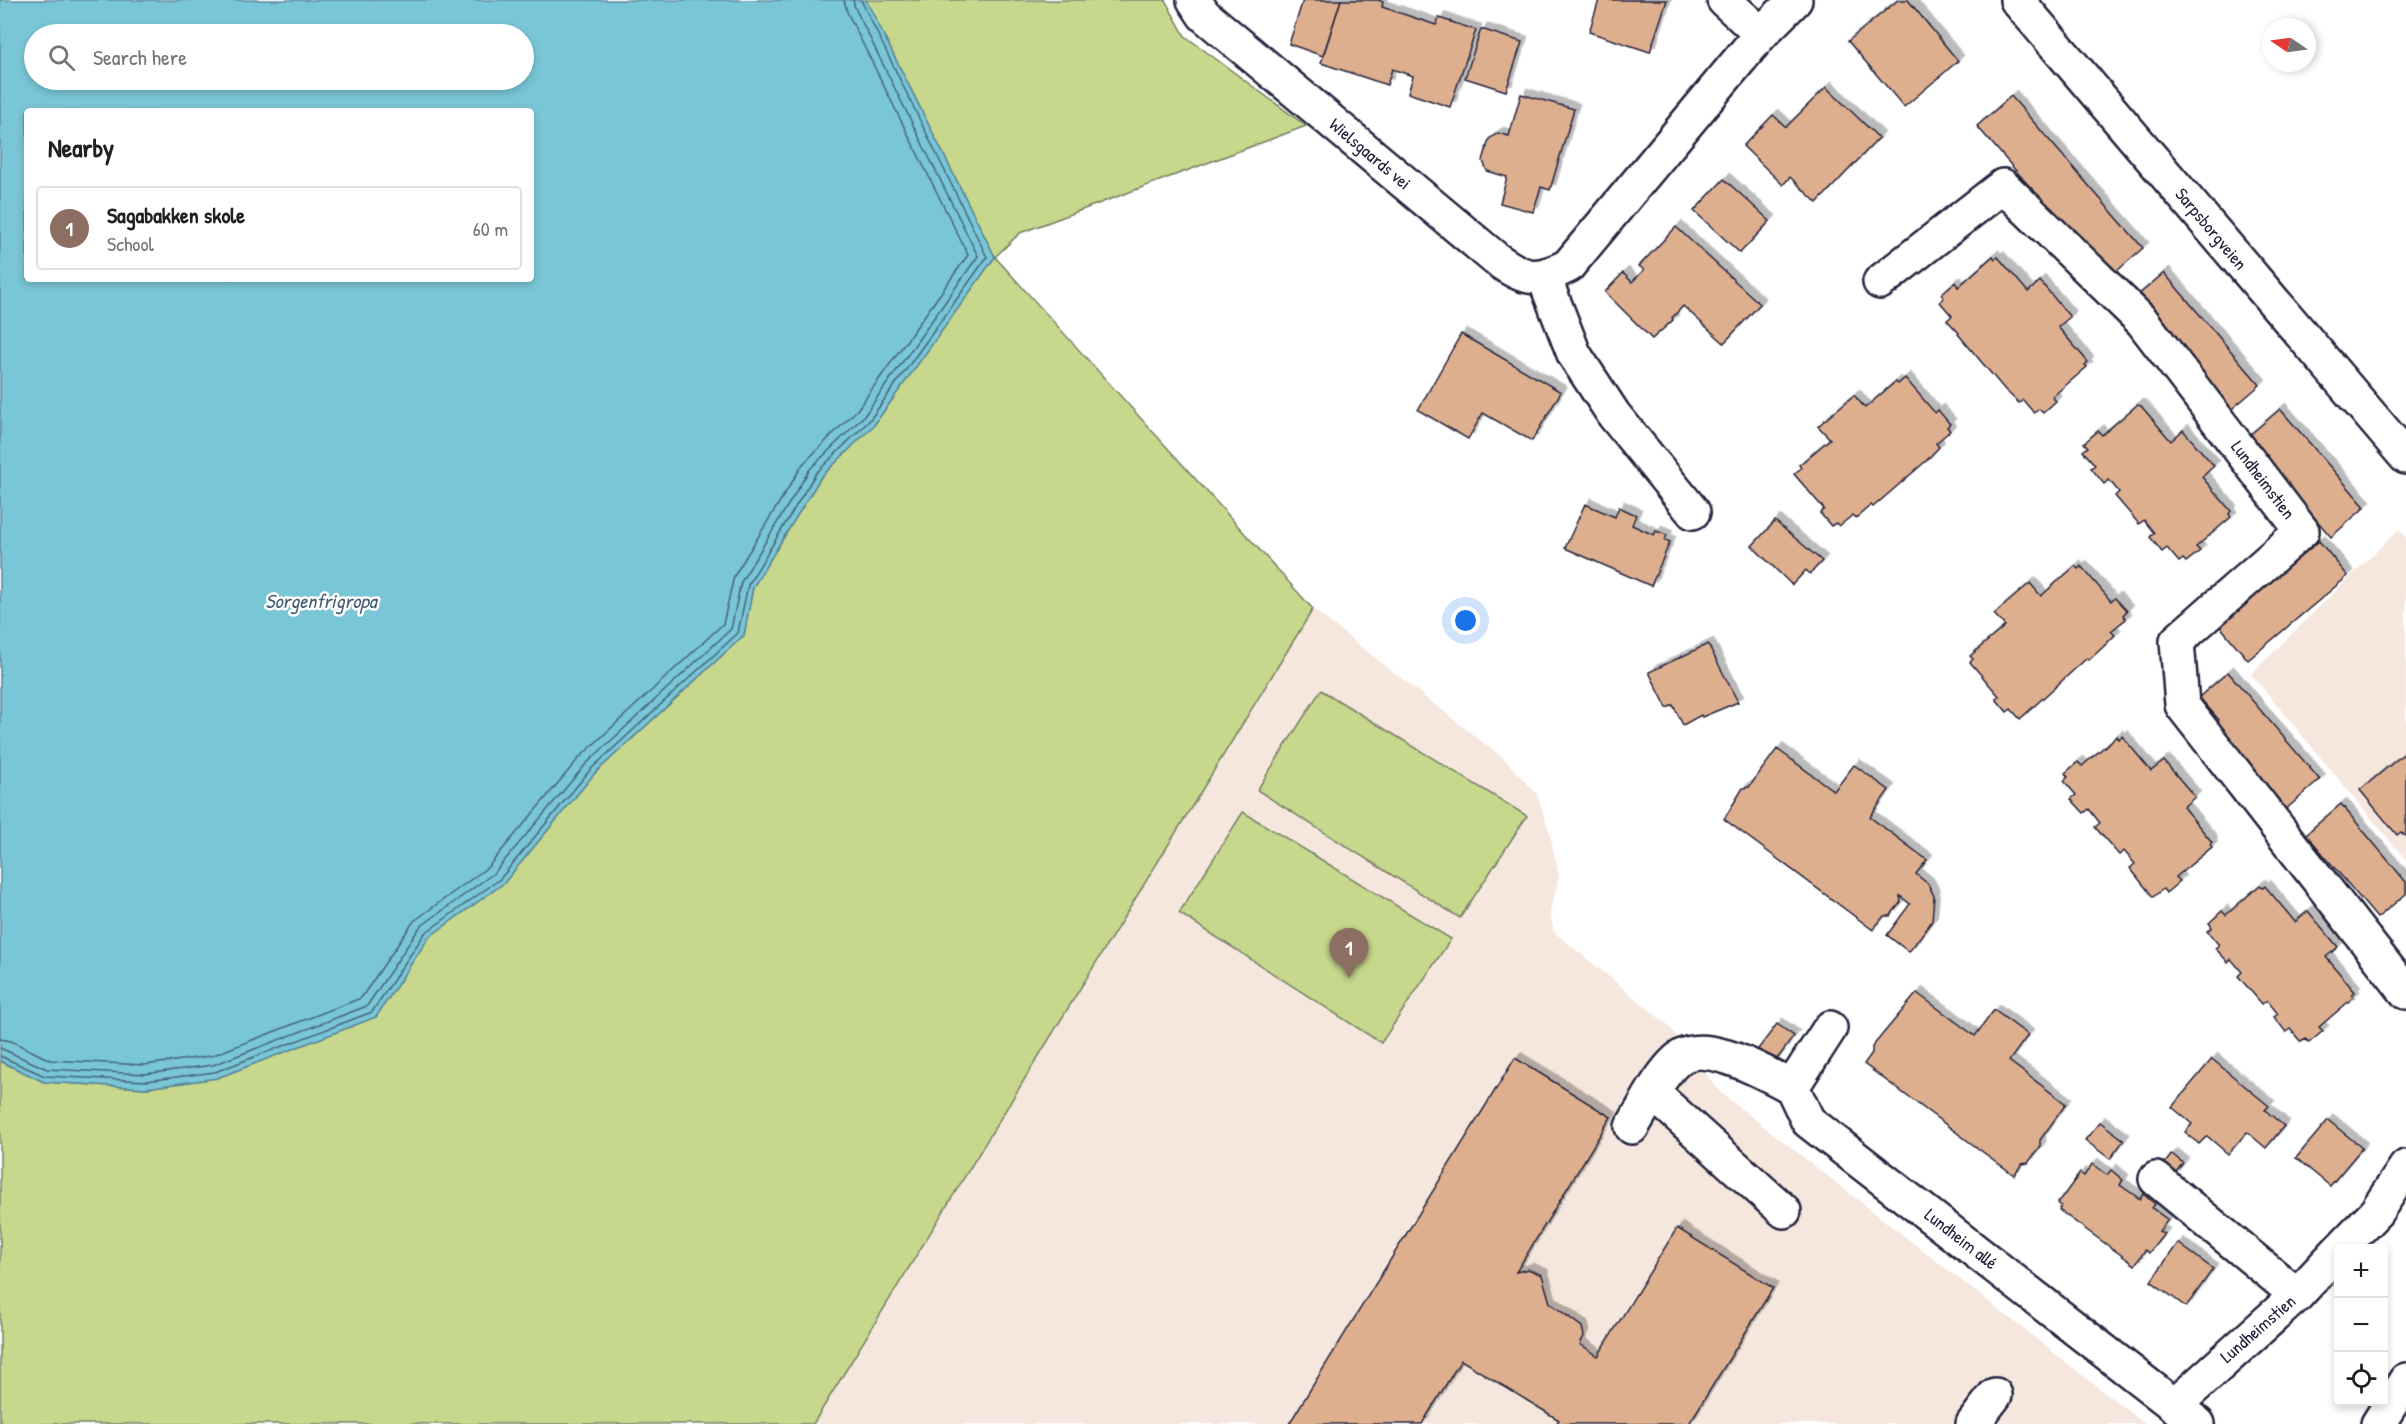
<!DOCTYPE html>
<html lang="en">
<head>
<meta charset="utf-8">
<style>
  body { margin:0; font-family:"Patrick Hand",sans-serif; background:#f2f2f2; color:#202124 }
  .controls { position:absolute; right:18px; bottom:18px; display:grid; overflow:hidden; border-radius:6px; box-shadow:0 3px 9px #0003 }
  .controls button { width:54px; height:54px; display:grid; place-items:center; padding:0; border:0; border-bottom:2px solid #e0e0e0; background:#fff; color:#202124; font:30px sans-serif }
  .compass { position:absolute; left:2262px; top:18px; width:54px; height:54px; border-radius:50%; background:#fff; box-shadow:0 3px 9px #0003; rotate:283deg }
  .you { position:absolute; left:1466px; top:621px; width:21px; height:21px; margin:-15px; border:4px solid #fff; border-radius:50%; background:#1a73e8; box-shadow:0 0 0 9px #1a73e833 }
  .badge { display:grid; place-items:center; width:39px; height:39px; border-radius:50%; background:#7c3aed; color:#fff; font-size:20px; font-weight:700 }
  .pin { position:absolute; translate:-50% -50px; filter:drop-shadow(0 2px 3px #0008) }
  .pin::after { content:''; position:absolute; top:32px; width:21px; height:18px; background:inherit; clip-path:polygon(0 0,100% 0,50% 100%) }
  .list { margin:0; padding:0; list-style:none }
  h2 { display:flex; justify-content:space-between; align-items:center; height:78px; margin:0; padding:0 24px; font-size:26px }
  h2 small { font-size:20px; font-weight:400; color:#757577 }
  .list li { display:grid; grid-template-columns:39px 1fr auto; gap:18px; align-items:center; box-sizing:border-box; height:84px; margin:0 12px 12px; padding:0 12px; border:2px solid #e0e0e0; border-radius:6px }
  .list b { display:block; font-size:22px; white-space:nowrap }
  .list p { margin:0; font-size:20px; white-space:nowrap; color:#757577 }
  .list em { font-size:20px; font-style:normal; color:#757577 }
  .icon { flex:none; width:33px; height:33px; fill:none; stroke:currentColor; stroke-width:2; stroke-linecap:round; stroke-linejoin:round }
  .map { position:relative; flex:none; width:2406px; height:1424px; overflow:hidden }
  .search { position:absolute; background:#fff; box-shadow:0 3px 9px #0003; left:24px; top:24px; width:510px; height:66px; display:flex; align-items:center; gap:15px; box-sizing:border-box; padding:0 21px; border-radius:33px; color:#757577; font-size:22px }
  .panel { position:absolute; background:#fff; box-shadow:0 3px 9px #0003; left:24px; top:108px; width:510px; height:174px; border-radius:6px }
  .map>svg:first-child { display:block }
</style>
</head>
<body>
<div class="map">
<svg width="2406" height="1424" viewBox="0 0 2406 1424">
  <defs>
    <filter id="shadow"><feDropShadow dx="5.5" dy="-5.5" stdDeviation="0" flood-color="#0004"/></filter>
  </defs>
  <rect width="100%" height="100%" fill="#fff"/>
  <filter id="ink" filterUnits="userSpaceOnUse"><feTurbulence type="fractalNoise" baseFrequency=".0167" numOctaves="2"/><feDisplacementMap in="SourceGraphic" scale="12" xChannelSelector="R" yChannelSelector="G"/><feConvolveMatrix kernelMatrix="1 2 1 2 8 2 1 2 1" color-interpolation-filters="sRGB"/></filter>
  <g filter="url(#ink)">
    <g fill="#f5e7dd">
      <polygon points="2399,529 2406,537 2406,860 2251,674"/>
      <polygon points="1313,609 1504,759 1537,794 1549,830 1559,876 1550,912 1554,932 1668,1025 1721,1093 2145,1424 813,1424"/>
    </g>
    <g fill="#c7d88c" stroke="#747d64" stroke-width="1.5">
      <polygon points="866,0 1165,0 1185,36 1306,126 1020,233 995,257 1313,609 813,1424 0,1424 0,1061 44,1082 146,1088 217,1078 376,1017 429,937 504,883 595,773 744,635 753,587 821,477 874,425 995,257"/>
      <polygon points="1321,690 1527,816 1460,918 1257,790"/>
      <polygon points="1243,812 1451,939 1381,1043 1179,913"/>
    </g>
    <path fill="#79c6d7" stroke="#568499" stroke-width="1.5" fill-rule="evenodd" d="M0,0H866L995,257L874,425L821,477L753,587L744,635L595,773L504,883L429,937L376,1017L217,1078L146,1088L44,1082L0,1061ZM34,34H524V80H34ZM27,111H531V279H27Z"/>
    <g fill="none" stroke-linecap="round" stroke-linejoin="round">
      <g stroke="#456479" stroke-width="1.5">
        <polyline points="0,1039 11,1041 50,1060 145,1065 211,1056 361,998 414,921 488,867 579,758 723,624 734,576 803,464 857,410 968,255 847,12 844,0"/>
        <polyline points="0,1048 47,1069 145,1074 213,1065 367,1006 420,927 494,873 586,764 731,629 741,582 810,469 864,416 978,256 855,8 853,0"/>
        <polyline points="0,1056 45,1076 146,1081 215,1072 372,1012 425,933 500,879 591,769 738,633 748,585 816,473 869,421 987,257 861,0"/>
      </g>
    </g>
    <g fill="#deaf8f" stroke="#22223b" stroke-width="1.5" filter="url(#shadow)">
      <polygon points="1303,0 1341,0 1323,56 1289,44"/>
      <polygon points="1341,0 1378,0 1383,2 1382,7 1436,25 1439,18 1476,30 1450,107 1408,93 1413,76 1392,69 1387,85 1321,63"/>
      <polygon points="1599,0 1667,0 1650,52 1589,32"/>
      <polygon points="1898,0 1908,0 1958,61 1904,107 1848,41"/>
      <polygon points="1481,29 1522,42 1506,91 1465,78"/>
      <polygon points="1826,87 1879,138 1817,203 1790,177 1783,185 1743,146 1773,115 1786,127"/>
      <polygon points="1521,94 1574,109 1550,190 1541,187 1533,212 1500,203 1507,177 1487,171 1483,161 1489,139 1498,133 1509,136"/>
      <polygon points="2011,96 2143,248 2109,278 1977,126"/>
      <polygon points="1724,179 1770,221 1740,253 1694,211"/>
      <polygon points="1676,227 1760,304 1724,343 1683,306 1672,318 1673,320 1652,339 1605,292 1623,273 1632,282 1644,270 1639,266"/>
      <polygon points="1993,256 1995,259 1998,257 2028,292 2040,281 2070,317 2058,327 2088,362 2085,365 2087,367 2052,397 2056,401 2043,413 2039,409 2034,413 2023,400 2019,403 2005,390 1958,334 1959,333 1947,320 1952,316 1940,302 1944,298 1941,294 1955,282 1958,287"/>
      <polygon points="2164,273 2260,385 2226,414 2130,302"/>
      <polygon points="1461,334 1561,392 1532,441 1483,413 1468,439 1418,410"/>
      <polygon points="1905,378 1935,413 1938,410 1950,424 1947,427 1950,431 1936,443 1939,447 1926,461 1873,507 1871,505 1856,518 1853,515 1839,526 1836,523 1831,526 1820,513 1824,509 1794,474 1801,468 1799,465 1830,439 1818,426 1854,395 1865,408 1895,382 1898,384"/>
      <polygon points="2137,405 2141,406 2171,441 2183,430 2214,466 2202,477 2231,511 2229,514 2231,517 2196,547 2200,551 2186,562 2183,559 2179,562 2167,548 2162,552 2150,537 2154,533 2144,520 2139,524 2115,496 2119,492 2109,480 2104,484 2091,468 2095,465 2083,451 2088,447 2084,443 2098,431 2102,435"/>
      <polygon points="2280,409 2365,507 2331,537 2246,438"/>
      <polygon points="1585,504 1615,517 1619,507 1636,515 1632,525 1654,535 1656,531 1667,535 1665,540 1670,542 1651,586 1565,548"/>
      <polygon points="1775,521 1822,561 1810,574 1806,570 1792,585 1752,546"/>
      <polygon points="2319,541 2348,576 2248,660 2219,625"/>
      <polygon points="2075,566 2078,569 2081,566 2111,601 2115,598 2127,611 2123,615 2126,619 2111,631 2115,635 2102,648 2089,660 2087,658 2020,719 2011,709 2007,712 1996,699 1999,696 1970,662 1973,659 1970,656 2005,626 1994,614 2030,583 2041,596"/>
      <polygon points="1708,644 1738,702 1702,717 1701,715 1683,725 1673,705 1667,708 1649,672"/>
      <polygon points="2228,672 2320,780 2286,809 2214,724 2219,720 2199,697"/>
      <polygon points="2117,736 2119,739 2122,736 2151,771 2164,761 2195,797 2183,807 2212,842 2210,844 2212,847 2176,877 2180,881 2166,893 2163,889 2153,897 2130,868 2135,864 2124,851 2119,855 2095,827 2100,823 2089,809 2084,813 2071,799 2076,795 2064,781 2068,777 2065,773 2078,762 2082,766"/>
      <polygon points="1777,749 1834,791 1854,765 1889,790 1870,817 1927,860 1916,874 1928,884 1934,896 1932,921 1909,952 1887,935 1910,904 1900,896 1901,902 1890,916 1884,916 1873,930 1724,819 1743,788 1749,787"/>
      <polygon points="2406,752 2406,837 2401,832 2397,835 2360,790"/>
      <polygon points="2341,804 2406,882 2406,894 2377,918 2306,834"/>
      <polygon points="2260,885 2263,888 2265,886 2295,922 2308,911 2338,947 2326,957 2355,992 2352,995 2354,997 2319,1027 2323,1031 2309,1043 2306,1039 2301,1042 2290,1029 2286,1032 2274,1017 2278,1014 2267,1000 2262,1004 2238,976 2242,972 2231,959 2228,962 2215,948 2219,945 2207,931 2212,927 2209,923 2222,911 2226,915"/>
      <polygon points="1917,993 1975,1036 1994,1010 2028,1035 2009,1061 2066,1104 2040,1140 2040,1147 2028,1163 2022,1164 2014,1175 1864,1064 1872,1053 1872,1047"/>
      <polygon points="1777,1024 1794,1036 1772,1066 1755,1053"/>
      <polygon points="1515,1058 1611,1117 1516,1272 1528,1269 1542,1275 1550,1303 1582,1327 1584,1336 1580,1344 1598,1356 1677,1228 1773,1288 1689,1424 1556,1424 1559,1420 1461,1360 1422,1424 1289,1424"/>
      <polygon points="2212,1059 2269,1106 2265,1110 2284,1126 2266,1148 2247,1132 2228,1154 2207,1136 2199,1144 2185,1132 2192,1124 2172,1107"/>
      <polygon points="2328,1120 2362,1148 2330,1186 2296,1158"/>
      <polygon points="2100,1122 2124,1140 2110,1159 2085,1140"/>
      <polygon points="2172,1154 2183,1163 2173,1176 2162,1167"/>
      <polygon points="2092,1164 2107,1175 2111,1170 2123,1180 2120,1185 2140,1199 2143,1194 2155,1204 2152,1208 2168,1220 2159,1231 2164,1234 2149,1253 2145,1250 2135,1265 2059,1210 2061,1206 2058,1203 2080,1173 2084,1176"/>
      <polygon points="2178,1243 2213,1269 2186,1307 2151,1281"/>
    </g>
    <g fill="none" stroke-linecap="round" stroke-linejoin="round">
      <g stroke="#22223b" stroke-width="38">
        <g id="minor">
          <path d="M1194,0L1204,15L1496,259C1526,280 1535,282 1568,266L1761,34L1795,0"/>
          <polyline points="1724,0 1761,34"/>
          <polyline points="1544,277 1574,354 1614,415 1693,512"/>
          <polyline points="1880,282 2003,186 2142,321 2302,531 2177,641 2182,705 2406,992"/>
          <polyline points="1830,1028 1792,1087 1808,1121 2198,1424"/>
          <polyline points="1653,1093 1784,1211"/>
          <path d="M1632,1127C1645,1106 1658,1078 1676,1061C1702,1035 1766,1074 1792,1087"/>
          <polyline points="2156,1179 2297,1295"/>
          <polyline points="2341,1248 2376,1212 2406,1167"/>
          <polyline points="2175,1405 2297,1295 2338,1251"/>
          <polyline points="1973,1424 1995,1395"/>
          <polyline points="2378,1424 2406,1380"/>
        </g>
      </g>
      <g stroke="#22223b" stroke-width="38">
        <polyline id="highway" points="2017,0 2406,457"/>
      </g>
      <use href="#minor" stroke="#fff" stroke-width="33"/>
      <use href="#highway" stroke="#fff" stroke-width="33"/>
    </g>
  </g>
  <g text-anchor="middle" stroke-width="5" stroke-linejoin="round" paint-order="stroke">
    <g font-size="18" fill="#22223b" stroke="#fff">
      <text transform="translate(1370 154) rotate(40)" y="6">Wielsgaards vei</text>
      <text transform="translate(2211 229) rotate(50)" y="6">Sarpsborgveien</text>
      <text transform="translate(2263 480) rotate(53)" y="6">Lundheimstien</text>
      <text transform="translate(1961 1239) rotate(38)" y="6">Lundheim allé</text>
      <text transform="translate(2258 1329) rotate(-41)" y="6">Lundheimstien</text>
    </g>
    <g font-size="20" font-style="italic" fill="#405b72" stroke="#fff">
      <text x="321" y="608">Sorgenfrigropa</text>
    </g>
  </g>
</svg>
<div class="controls">
<button>+</button>
<button>−</button>
<button><svg class="icon" aria-label="locate" viewBox="0 0 24 24"><circle cx="12" cy="12" r="6"/><path d="M12 2v4M12 18v4M2 12h4M18 12h4"/></svg></button>
</div>
<svg class="compass" viewBox="-18 -18 36 36"><path d="M0-13l5 13h-10z" fill="#e53935"/><path d="M0 13l5-13h-10z" fill="#757577"/></svg>
<div class="you"></div>
<div class="pin badge" style="left:1349px;top:978px;background:#8d6e63">1</div>
<div class="search"><svg class="icon" aria-label="search" viewBox="0 0 24 24"><circle cx="10" cy="10" r="6"/><path d="M15 15l6 6"/></svg>Search here</div>
<section class="panel">
<h2>Nearby<small></small></h2>
<ul class="list">
<li><span class="badge" style="background:#8d6e63">1</span><div><b>Sagabakken skole</b><p>School</p></div><em>60 m</em></li>
</ul>
</section>
</div>
</body>
</html>
